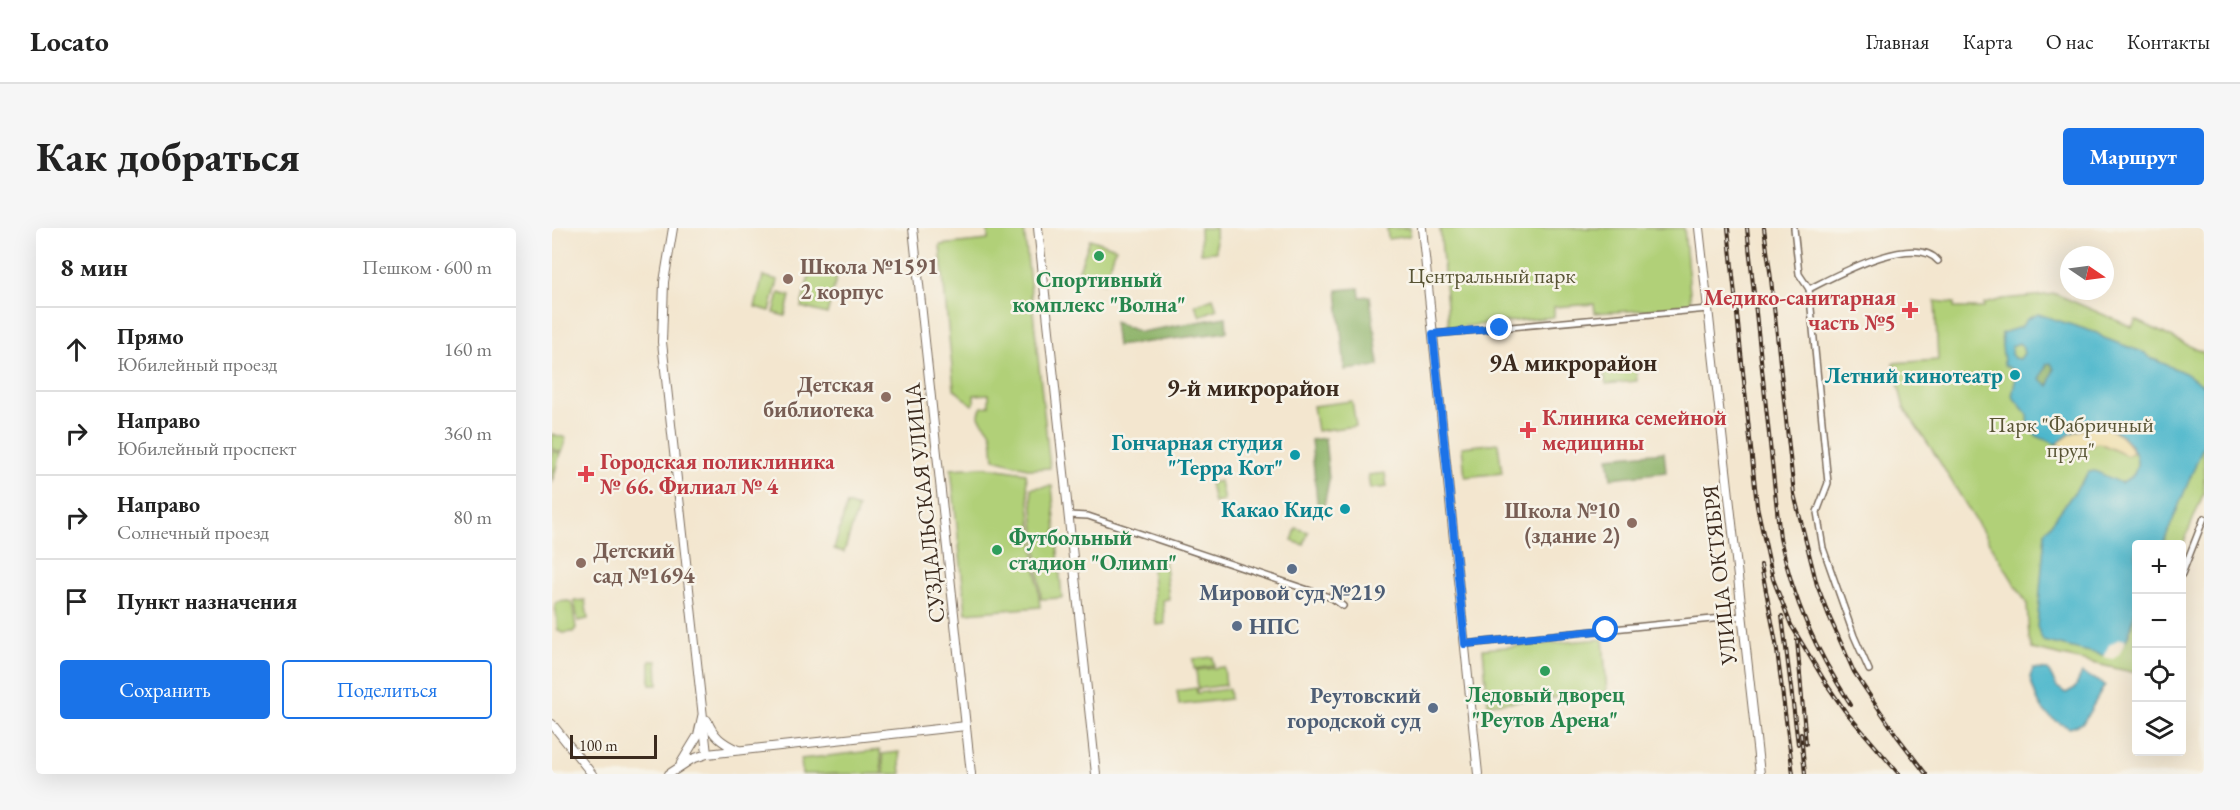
<!DOCTYPE html>
<html lang="ru">
<head>
<meta charset="utf-8">
<style>
  body { margin:0; font-family:"EB Garamond",serif; background:#f6f6f6; color:#222 }
  .controls { position:absolute; right:18px; bottom:18px; display:grid; overflow:hidden; border-radius:6px; box-shadow:0 6px 24px #0002 }
  .controls button { width:54px; height:54px; display:grid; place-items:center; padding:0; border:0; border-bottom:2px solid #e0e0e0; background:#fff; color:#222; font:30px sans-serif }
  .compass { position:absolute; left:1508px; top:18px; width:54px; height:54px; border-radius:50%; background:#fff; box-shadow:0 6px 24px #0002; rotate:103deg }
  .scale { position:absolute; left:18px; bottom:15px; width:87px; box-sizing:border-box; padding-left:6px; border:3px solid #3b2a1e; border-top:0; font-size:16px; line-height:21px; white-space:nowrap; color:#3b2a1e; -webkit-text-stroke:4px #f7f3e8; paint-order:stroke }
  .stop { position:absolute; width:18px; height:18px; margin:-14px; border:4px solid #1a73e8; border-radius:50%; background:#fff }
  .stop.end { background:#1a73e8; border-color:#fff; box-shadow:0 2px 6px #0008 }
  .list { margin:0; padding:0; list-style:none }
  h2 { display:flex; justify-content:space-between; align-items:center; height:78px; margin:0; padding:0 24px; font-size:26px }
  h2 small { font-size:20px; font-weight:400; color:#767676 }
  .list li { display:grid; grid-template-columns:39px 1fr auto; gap:18px; align-items:center; box-sizing:border-box; height:84px; padding:0 24px; border-top:2px solid #e0e0e0 }
  .list b { display:block; font-size:22px; white-space:nowrap }
  .list p { margin:0; font-size:20px; white-space:nowrap; color:#767676 }
  .list em { font-size:20px; font-style:normal; color:#767676 }
  .actions { display:flex; gap:12px; padding:18px 24px }
  .actions a { flex:1; padding:14px 0; border:2px solid #1a73e8; border-radius:6px; text-align:center; font-size:21px; color:#1a73e8 }
  .actions .main { background:#1a73e8; color:#fff }
  .icon { flex:none; width:33px; height:33px; fill:none; stroke:currentColor; stroke-width:2; stroke-linecap:round; stroke-linejoin:round }
  .map { position:relative; flex:none; width:1652px; height:546px; overflow:hidden; border-radius:6px }
  header { display:flex; align-items:center; gap:36px; box-sizing:border-box; height:84px; padding:0 30px; background:#fff; border-bottom:2px solid #e0e0e0 }
  header strong { font-size:28px }
  nav { display:flex; gap:33px; margin-inline-start:auto; font-size:21px }
  .intro { display:flex; align-items:center; justify-content:space-between; box-sizing:border-box; height:144px; padding:0 36px }
  h1 { margin:0; font-size:42px }
  .button { padding:15px 27px; border-radius:6px; background:#1a73e8; color:#fff; font-size:21px; font-weight:700 }
  main { display:flex; gap:36px; padding:0 36px }
  aside { flex:1; background:#fff; border-radius:6px; box-shadow:0 6px 24px #0002 }
  .map>svg:first-child { display:block }
</style>
</head>
<body>
<header>
<strong>Locato</strong>
<nav><a>Главная</a><a>Карта</a><a>О нас</a><a>Контакты</a></nav>
</header>
<div class="intro"><h1>Как добраться</h1><a class="button">Маршрут</a></div>
<main>
<aside>
<h2>8 мин<small>Пешком · 600 m</small></h2>
<ul class="list">
<li><svg class="icon" aria-label="ahead" viewBox="0 0 24 24"><path d="M12 20V5M6 11l6-6 6 6"/></svg><div><b>Прямо</b><p>Юбилейный проезд</p></div><em>160 m</em></li>
<li><svg class="icon" aria-label="right" viewBox="0 0 24 24"><path d="M7 20v-9h11M14 6l5 5-5 5"/></svg><div><b>Направо</b><p>Юбилейный проспект</p></div><em>360 m</em></li>
<li><svg class="icon" aria-label="right" viewBox="0 0 24 24"><path d="M7 20v-9h11M14 6l5 5-5 5"/></svg><div><b>Направо</b><p>Солнечный проезд</p></div><em>80 m</em></li>
<li><svg class="icon" aria-label="arrive" viewBox="0 0 24 24"><path d="M6 21V4h12l-3 4 3 4H6"/></svg><div><b>Пункт назначения</b></div></li>
</ul>
<div class="actions"><a class="main">Сохранить</a><a>Поделиться</a></div>
</aside>
<div class="map">
<svg width="1652" height="546" viewBox="0 0 1652 546">
  <rect width="100%" height="100%" fill="#f7f3e8"/>
  <filter id="ink" filterUnits="userSpaceOnUse"><feTurbulence type="fractalNoise" baseFrequency=".0167" numOctaves="2"/><feDisplacementMap in="SourceGraphic" scale="12" xChannelSelector="R" yChannelSelector="G"/><feConvolveMatrix kernelMatrix="1 2 1 2 8 2 1 2 1" color-interpolation-filters="sRGB"/></filter>
  <filter id="wash" filterUnits="userSpaceOnUse"><feTurbulence type="fractalNoise" baseFrequency=".008" numOctaves="4" result="noise"/><feDisplacementMap in="SourceGraphic" scale="24" xChannelSelector="R" yChannelSelector="G"/><feGaussianBlur stdDeviation="1.35" result="paint"/><feColorMatrix in="noise" values="0 0 0 0 0 0 0 0 0 0 0 0 0 0 0 0 0 1.4 0 .05"/><feComposite in="paint" operator="in"/></filter>
  <g filter="url(#wash)">
    <rect width="100%" height="100%" fill="#f3e6cf"/>
    <g fill="#b1d078" stroke="#767d4b" stroke-width="1.5">
      <path d="M436,0H472L498,240L479,241L442,231C441,223 441,212 439,205C435,194 421,192 430,179L437,178V166L422,167V175L420,177L402,161L388,17L436,12Z"/>
      <polygon points="648,0 663,0 664,24 649,25"/>
      <polygon points="835,0 858,0 858,6 857,8 836,11"/>
      <polygon points="888,0 1132,0 1139,76 1094,82 1043,85 1042,76 1002,79 1002,89 897,100"/>
      <polygon points="538,11 564,20 552,55 526,45"/>
      <polygon points="260,37 286,44 275,86 249,79"/>
      <polygon points="211,48 226,52 218,83 203,79"/>
      <polygon points="227,65 238,68 233,88 222,85"/>
      <polygon points="1504,66 1580,99 1584,92 1652,125 1652,264 1630,319 1630,316 1584,316 1584,445 1480,421 1477,410 1475,376 1381,223 1352,180 1341,135 1386,132 1383,73 1402,75 1402,80 1432,80 1432,76 1451,71"/>
      <polygon points="661,70 665,81 648,88 643,77"/>
      <polygon points="1084,140 1085,153 1054,156 1052,143"/>
      <polygon points="800,173 804,198 765,203 761,178"/>
      <polygon points="0,206 14,210 10,224 0,221"/>
      <polygon points="946,215 950,245 913,249 910,219"/>
      <polygon points="0,223 8,225 0,256"/>
      <polygon points="432,239 474,245 488,379 414,385 399,241"/>
      <polygon points="833,245 835,259 818,261 816,247"/>
      <polygon points="668,253 672,273 662,275 658,255"/>
      <polygon points="500,258 510,370 489,371 479,260"/>
      <polygon points="295,276 306,280 292,324 282,321"/>
      <polygon points="744,300 756,304 752,317 740,313"/>
      <polygon points="612,330 617,371 611,372 613,396 604,397 599,331"/>
      <polygon points="33,372 36,391 26,393 22,373"/>
      <polygon points="16,373 20,375 24,400 21,404 10,405 6,402 3,377 5,374"/>
      <polygon points="1051,411 1055,465 936,476 931,421"/>
      <polygon points="661,429 662,438 642,441 641,431"/>
      <polygon points="98,433 105,433 106,457 98,457"/>
      <polygon points="672,439 674,457 646,461 644,442"/>
      <polygon points="644,460 645,465 677,461 678,471 627,477 625,463"/>
      <polygon points="328,522 330,546 250,546 249,531"/>
      <polygon points="347,524 349,546 332,546 330,526"/>
    </g>
    <g fill="#8cb268" stroke="#646e43" stroke-width="1.5">
      <polygon points="807,60 808,69 818,68 827,138 793,142 785,62"/>
      <polygon points="674,89 675,104 565,118 562,94 588,104"/>
      <polygon points="1499,135 1502,141 1497,158 1488,151 1495,136"/>
      <polygon points="773,210 777,252 771,283 766,283 759,212"/>
      <polygon points="1112,224 1114,244 1059,250 1056,229"/>
    </g>
    <path fill="#eeda9e" stroke="#94825e" stroke-width="1.5" d="M1545,196C1563,202 1571,208 1582,224L1575,228L1550,216L1546,215L1520,226L1504,216L1520,205Z"/>
    <g fill="#4eb7cc" stroke="#447075" stroke-width="1.5" fill-rule="evenodd">
      <path d="M1486,86L1545,105L1552,110L1593,125L1599,130L1633,145L1652,158V216L1611,316H1584C1584,348 1590,411 1559,429L1491,413L1485,399L1493,304L1537,244L1543,243L1569,255C1573,252 1578,251 1580,248C1598,227 1563,194 1542,197C1528,198 1515,208 1504,216C1486,208 1476,210 1476,187L1460,168L1465,144L1452,137C1452,126 1448,116 1450,105L1469,99L1475,91ZM1467,115L1470,118L1472,125L1468,131L1462,130L1459,126L1460,118ZM1499,135L1502,141L1497,158L1488,151L1495,136Z"/>
      <path d="M1481,441L1496,442L1505,459L1514,465L1523,460L1530,445L1553,457L1531,495L1518,500C1491,489 1485,477 1478,449Z"/>
    </g>
    <polygon fill="#f3e6cf" points="1567,411 1574,412 1567,427 1561,431 1551,429 1557,417"/>
  </g>
  <g filter="url(#ink)">
    <g fill="none" stroke-linecap="round" stroke-linejoin="round">
      <g stroke="#7b6c5c" stroke-width="8">
        <g id="street">
          <polyline points="1242,0 1247,46 1257,61 1258,70 1276,255 1265,284 1271,320 1302,408 1317,442"/>
          <path d="M1257,61C1283,48 1362,4 1386,33"/>
          <polyline points="881,106 1156,81"/>
          <polyline points="516,287 536,288 780,370 791,378"/>
          <polyline points="1630,346 1652,290"/>
          <polyline points="913,416 1190,388"/>
        </g>
      </g>
      <g stroke="#7b6c5c" stroke-width="10">
        <g id="secondary">
          <polyline points="121,0 112,54 110,114 155,526"/>
          <polyline points="361,0 419,546"/>
          <polyline points="486,0 544,546"/>
          <polyline points="870,0 926,546"/>
          <polyline points="1147,0 1208,546"/>
          <path d="M155,492C161,508 170,515 186,522"/>
          <polyline points="0,496 40,546"/>
          <polyline points="129,535 146,507 150,489"/>
          <polyline points="117,546 140,531 155,526 414,498"/>
        </g>
      </g>
      <use href="#street" stroke="#fff" stroke-width="5"/>
      <use href="#secondary" stroke="#fff" stroke-width="8"/>
      <g stroke="#3b2a1e" stroke-width="4">
        <g id="rail">
          <polyline points="1176,0 1205,278 1221,351 1239,397 1275,457 1293,483 1347,546"/>
          <path d="M1195,0L1228,310C1242,375 1263,421 1299,477"/>
          <polyline points="1212,0 1219,51 1242,266 1265,357 1277,388 1302,444 1345,508 1374,546"/>
          <polyline points="1209,337 1224,415 1241,546"/>
          <polyline points="1230,388 1246,516"/>
          <polyline points="1245,412 1254,516"/>
          <polyline points="1249,506 1253,546"/>
        </g>
      </g>
      <use href="#rail" stroke="#f7f3e8" stroke-width="1.5" stroke-dasharray="4.5" stroke-linecap="butt"/>
    </g>
  </g>
  <g fill="none" stroke-linecap="round" stroke-linejoin="round" filter="url(#ink)">
    <polyline stroke="#1a73e8" stroke-width="8" points="948,100 881,106 913,416 1054,402"/>
  </g>
  <g fill="#2e9e5b" stroke="#f7f3e8" stroke-width="2">
    <circle cx="547" cy="28" r="6"/>
    <circle cx="445" cy="322" r="6"/>
    <circle cx="993" cy="443" r="6"/>
  </g>
  <g fill="#8d6e63" stroke="#f7f3e8" stroke-width="2">
    <circle cx="236" cy="51" r="6"/>
    <circle cx="334" cy="169" r="6"/>
    <circle cx="1080" cy="295" r="6"/>
    <circle cx="29" cy="335" r="6"/>
  </g>
  <g fill="#e0444e" stroke="#f7f3e8" stroke-width="2">
    <path d="M1355 73h6v6h6v6h-6v6h-6v-6h-6v-6h6z"/>
    <path d="M973 193h6v6h6v6h-6v6h-6v-6h-6v-6h6z"/>
    <path d="M31 237h6v6h6v6h-6v6h-6v-6h-6v-6h6z"/>
  </g>
  <g fill="#0f9aa8" stroke="#f7f3e8" stroke-width="2">
    <circle cx="1463" cy="147" r="6"/>
    <circle cx="743" cy="227" r="6"/>
    <circle cx="793" cy="281" r="6"/>
  </g>
  <g fill="#5c6f8a" stroke="#f7f3e8" stroke-width="2">
    <circle cx="740" cy="341" r="6"/>
    <circle cx="685" cy="398" r="6"/>
    <circle cx="881" cy="480" r="6"/>
  </g>
  <g text-anchor="middle" stroke-width="5" stroke-linejoin="round" paint-order="stroke">
    <g font-size="22" font-weight="bold" fill="#785e54" stroke="#f7f3e8" text-anchor="start">
      <text x="248" y="46">Школа №1591<tspan x="248" dy="25">2 корпус</tspan></text>
      <text x="322" y="164" text-anchor="end">Детская<tspan x="322" dy="25">библиотека</tspan></text>
      <text x="1068" y="290" text-anchor="end">Школа №10<tspan x="1068" dy="25">(здание 2)</tspan></text>
      <text x="41" y="330">Детский<tspan x="41" dy="25">сад №1694</tspan></text>
    </g>
    <g font-size="22" fill="#585434" stroke="#f7f3e8">
      <text x="940" y="55">Центральный парк</text>
      <text x="1519" y="204">Парк "Фабричный<tspan x="1519" dy="25">пруд"</tspan></text>
    </g>
    <g font-size="22" font-weight="bold" fill="#27864d" stroke="#f7f3e8">
      <text x="547" y="59">Спортивный<tspan x="547" dy="25">комплекс "Волна"</tspan></text>
      <text x="457" y="317" text-anchor="start">Футбольный<tspan x="457" dy="25">стадион "Олимп"</tspan></text>
      <text x="993" y="474">Ледовый дворец<tspan x="993" dy="25">"Реутов Арена"</tspan></text>
    </g>
    <g font-size="22" font-weight="bold" fill="#be3a42" stroke="#f7f3e8" text-anchor="start">
      <text x="1344" y="77" text-anchor="end">Медико-санитарная<tspan x="1344" dy="25">часть №5</tspan></text>
      <text x="990" y="197">Клиника семейной<tspan x="990" dy="25">медицины</tspan></text>
      <text x="48" y="241">Городская поликлиника<tspan x="48" dy="25">№ 66. Филиал № 4</tspan></text>
    </g>
    <g font-size="22" font-weight="bold" fill="#0d838f" stroke="#f7f3e8" text-anchor="end">
      <text x="1451" y="155">Летний кинотеатр</text>
      <text x="731" y="222">Гончарная студия<tspan x="731" dy="25">"Терра Кот"</tspan></text>
      <text x="781" y="289">Какао Кидс</text>
    </g>
    <g font-size="22" fill="#3b2a1e" stroke="#f7f3e8">
      <text transform="translate(372 275) rotate(-96)" y="8">СУЗДАЛЬСКАЯ УЛИЦА</text>
      <text transform="translate(1167 347) rotate(-96)" y="8">УЛИЦА ОКТЯБРЯ</text>
    </g>
    <g font-size="22" font-weight="bold" fill="#4e5e75" stroke="#f7f3e8">
      <text x="740" y="372">Мировой суд №219</text>
      <text x="697" y="406" text-anchor="start">НПС</text>
      <text x="869" y="475" text-anchor="end">Реутовский<tspan x="869" dy="25">городской суд</tspan></text>
    </g>
    <g font-size="24" font-weight="bold" fill="#3b2a1e" stroke="#f7f3e8">
      <text x="1021" y="143">9А микрорайон</text>
      <text x="701" y="168">9-й микрорайон</text>
    </g>
  </g>
</svg>
<div class="controls">
<button>+</button>
<button>−</button>
<button><svg class="icon" aria-label="locate" viewBox="0 0 24 24"><circle cx="12" cy="12" r="6"/><path d="M12 2v4M12 18v4M2 12h4M18 12h4"/></svg></button>
<button><svg class="icon" aria-label="layers" viewBox="0 0 24 24"><path d="M12 4l9 5-9 5-9-5zM3 14l9 5 9-5"/></svg></button>
</div>
<svg class="compass" viewBox="-18 -18 36 36"><path d="M0-13l5 13h-10z" fill="#e53935"/><path d="M0 13l5-13h-10z" fill="#767676"/></svg>
<div class="scale">100 m</div>
<div class="stop" style="left:1054px;top:402px"></div>
<div class="stop end" style="left:948px;top:100px"></div>
</div>
</main>
</body>
</html>
